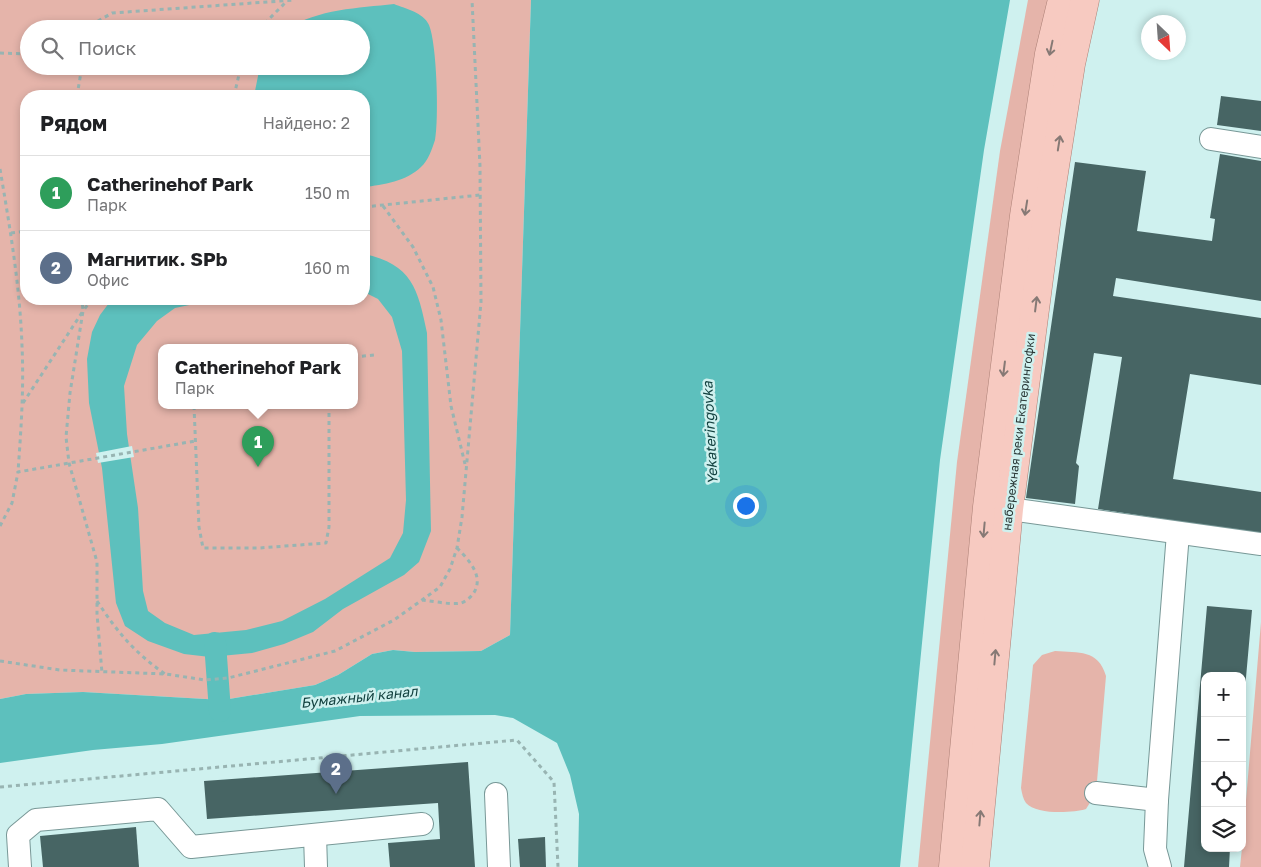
<!DOCTYPE html>
<html lang="ru">
<head>
<meta charset="utf-8">
<style>
  body { margin:0; font-family:"Golos Text",sans-serif; background:#f2f2f2; color:#202124 }
  .controls { position:absolute; right:15px; bottom:15px; display:grid; overflow:hidden; border-radius:10px; box-shadow:0 2px 8px #0003 }
  .controls button { width:45px; height:45px; display:grid; place-items:center; padding:0; border:0; border-bottom:1px solid #e0e0e0; background:#fff; color:#202124; font:25px sans-serif }
  .compass { position:absolute; left:1141px; top:15px; width:45px; height:45px; border-radius:50%; background:#fff; box-shadow:0 2px 8px #0003; rotate:155deg }
  .you { position:absolute; left:745px; top:505px; width:18px; height:18px; margin:-12px; border:4px solid #fff; border-radius:50%; background:#1a73e8; box-shadow:0 0 0 8px #1a73e833 }
  .badge { display:grid; place-items:center; width:32px; height:32px; border-radius:50%; background:#c0341e; color:#fff; font-size:16px; font-weight:700 }
  .pin { position:absolute; translate:-50% -41px; filter:drop-shadow(0 1px 2px #0008) }
  .pin::after { content:''; position:absolute; top:26px; width:18px; height:15px; background:inherit; clip-path:polygon(0 0,100% 0,50% 100%) }
  .popup { position:absolute; left:158px; top:344px; width:200px; height:65px; box-sizing:border-box; display:grid; place-content:center; border-radius:10px; background:#fff; filter:drop-shadow(0 1px 4px #0005); font-size:16px; white-space:nowrap; color:#757577 }
  .popup b { font-size:19px; color:#202124 }
  .popup::after { content:''; position:absolute; left:50%; top:100%; margin-left:-10px; border:10px solid transparent; border-top-color:#fff }
  .list { margin:0; padding:0; list-style:none }
  h2 { display:flex; justify-content:space-between; align-items:center; height:65px; margin:0; padding:0 20px; font-size:21px }
  h2 small { font-size:16px; font-weight:400; color:#757577 }
  .list li { display:grid; grid-template-columns:32px 1fr auto; gap:15px; align-items:center; box-sizing:border-box; height:75px; padding:0 20px; border-top:1px solid #e0e0e0 }
  .list b { display:block; font-size:19px; white-space:nowrap }
  .list p { margin:0; font-size:16px; white-space:nowrap; color:#757577 }
  .list em { font-size:16px; font-style:normal; color:#757577 }
  .icon { flex:none; width:28px; height:28px; fill:none; stroke:currentColor; stroke-width:2; stroke-linecap:round; stroke-linejoin:round }
  .map { position:relative; flex:none; width:1261px; height:867px; overflow:hidden }
  .search { position:absolute; background:#fff; box-shadow:0 2px 8px #0003; left:20px; top:20px; width:350px; height:55px; display:flex; align-items:center; gap:12px; box-sizing:border-box; padding:0 18px; border-radius:28px; color:#757577; font-size:19px }
  .panel { position:absolute; background:#fff; box-shadow:0 2px 8px #0003; left:20px; top:90px; width:350px; height:215px; border-radius:20px }
  .map>svg:first-child { display:block }
</style>
</head>
<body>
<div class="map">
<svg width="1261" height="867" viewBox="0 0 1261 867">
  <rect width="100%" height="100%" fill="#cff1ef"/>
  <g fill="#e5b4aa" fill-rule="evenodd">
    <path d="M0,0H531L510,635L481,651L415,652L393,650L372,654L338,675L315,685L223,700L83,692L26,694L0,699ZM29,29H361V66H29ZM26,96H364V299H26ZM162,348H354V406H162Z"/>
    <polygon points="1028,0 1049,0 940,867 918,867 957,462 1000,151"/>
    <polygon points="1261,622 1261,867 1240,867 1242,848"/>
    <path d="M1055,651C1079,653 1098,649 1106,676L1096,793L1086,809C1073,813 1036,815 1026,803C1023,799 1022,793 1021,788L1033,665L1042,655Z"/>
  </g>
  <g fill="#5dc0bd">
    <polygon points="531,0 1010,0 984,150 940,460 900,867 578,867 579,814 570,775 557,743 513,718 495,715 360,716 162,744 93,750 0,763 0,699 26,694 83,692 223,700 315,685 338,675 372,654 393,650 415,652 481,651 510,635"/>
    <path d="M394,4C406,9 423,12 429,25C437,44 439,120 435,140C432,149 428,161 421,167C407,181 383,185 364,187V96H254L260,66H361V29H288C317,9 359,8 394,4Z"/>
    <path d="M364,254C412,264 418,289 427,333L431,531L419,562L404,575L343,609L313,632L284,644L252,653L210,657L184,654L148,641L125,626L116,603L102,468L89,403L87,359L92,332L100,315L112,299H251L199,303L175,308L157,321L137,345L124,386L127,434L138,508L143,591L148,611L165,623L194,635L246,630L282,621L325,599L390,558L403,533L406,500L402,351L392,317L378,299L364,292Z"/>
  </g>
  <polygon fill="#cff1ef" points="132,446 134,457 98,463 96,453"/>
  <g fill="none" stroke-linecap="round" stroke-linejoin="round">
    <polyline stroke="#5dc0bd" stroke-width="22" points="215,643 220,711"/>
  </g>
  <g fill="#476564">
    <polygon points="1221,96 1261,101 1261,131 1217,125"/>
    <polygon points="1220,154 1261,161 1261,301 1116,278 1113,296 1261,318 1261,385 1190,374 1173,479 1261,492 1261,534 1098,509 1122,357 1094,353 1076,463 1079,466 1075,504 1026,498 1075,162 1146,171 1137,231 1212,241 1215,219 1210,218"/>
    <polygon points="1207,606 1252,610 1244,700 1242,676 1205,676 1205,848 1230,848 1229,867 1184,867"/>
    <polygon points="468,762 475,867 390,867 388,843 440,839 438,803 207,819 204,781"/>
    <polygon points="136,827 139,867 43,867 40,836"/>
    <polygon points="545,837 546,867 520,867 518,839"/>
  </g>
  <g fill="none" stroke-linecap="round" stroke-linejoin="round">
    <g stroke="#789897" stroke-width="24">
      <g id="minor">
        <polyline points="1211,139 1261,147"/>
        <polyline points="1009,509 1261,544"/>
        <polyline points="1096,793 1157,800"/>
        <polyline points="496,794 499,867"/>
        <polyline points="315,835 316,867"/>
        <polyline points="20,867 18,835 36,820 158,809 191,847 422,824"/>
        <polyline points="1160,867 1155,849 1157,800 1178,533"/>
      </g>
    </g>
    <g stroke="#ab7f75" stroke-width="29">
      <g id="major">
        <polyline points="953,867 987,507 1024,216 1049,54 1062,0"/>
        <polyline points="975,867 1009,509 1047,217 1071,64 1085,0"/>
      </g>
    </g>
    <g stroke="#98b4b2" stroke-width="3" stroke-dasharray="4 4" stroke-linecap="butt">
      <polyline points="84,29 112,13 295,0"/>
      <polyline points="259,29 287,1"/>
      <polyline points="0,53 29,54"/>
      <polyline points="77,96 82,66"/>
      <polyline points="234,96 241,66"/>
      <path d="M0,169C10,228 20,287 22,346C24,388 21,430 18,472"/>
      <polyline points="383,206 413,247 433,287 441,320 451,406 465,464"/>
      <polyline points="364,207 480,195"/>
      <polyline points="11,233 26,231"/>
      <polyline points="92,299 83,311 70,393 66,437 69,463 97,562 97,614 102,673"/>
      <polyline points="354,357 375,355"/>
      <polyline points="23,403 83,311 82,299"/>
      <polyline points="194,406 199,527 203,548 259,548 326,543 329,527 329,406"/>
      <polyline points="0,526 12,503 18,472 195,441"/>
      <path d="M422,600C434,601 449,605 461,603C465,602 471,597 473,594C485,577 469,560 457,548"/>
      <path d="M97,601C118,633 134,652 165,674"/>
      <polyline points="0,661 60,670 166,674 205,680 228,678 335,651 394,620 440,587 450,569 457,548 462,517 481,302 480,166 472,0"/>
      <polyline points="0,787 517,740 554,782 558,867"/>
    </g>
    <use href="#minor" stroke="#fff" stroke-width="22"/>
    <use href="#major" stroke="#f7cac1" stroke-width="28"/>
  </g>
  <defs><path id="oneway-shaft" d="M-6 0H5M1.5-3L5.5 0L1.5 3" fill="none" stroke-width="1.6" stroke-linecap="round" stroke-linejoin="round" transform="scale(1.25)"/></defs>
  <g stroke="#867975">
    <use href="#oneway-shaft" transform="translate(1051 48) rotate(102)"/>
    <use href="#oneway-shaft" transform="translate(1059 143) rotate(-81)"/>
    <use href="#oneway-shaft" transform="translate(1026 208) rotate(99)"/>
    <use href="#oneway-shaft" transform="translate(1036 304) rotate(-83)"/>
    <use href="#oneway-shaft" transform="translate(1004 369) rotate(97)"/>
    <use href="#oneway-shaft" transform="translate(984 530) rotate(95)"/>
    <use href="#oneway-shaft" transform="translate(995 657) rotate(-85)"/>
    <use href="#oneway-shaft" transform="translate(980 818) rotate(-85)"/>
  </g>
  <g text-anchor="middle" stroke-width="5" stroke-linejoin="round" paint-order="stroke">
    <g font-size="12" fill="#293736" stroke="#cff1ef">
      <text transform="translate(1019 432) rotate(-83)" y="4">набережная реки Екатерингофки</text>
    </g>
    <g font-size="14" font-style="italic" fill="#134240" stroke="#cff1ef">
      <text transform="translate(710 433) rotate(-93)" y="5">Yekateringovka</text>
      <text transform="translate(359 697) rotate(-6)" y="5">Бумажный канал</text>
    </g>
  </g>
</svg>
<div class="controls">
<button>+</button>
<button>−</button>
<button><svg class="icon" aria-label="locate" viewBox="0 0 24 24"><circle cx="12" cy="12" r="6"/><path d="M12 2v4M12 18v4M2 12h4M18 12h4"/></svg></button>
<button><svg class="icon" aria-label="layers" viewBox="0 0 24 24"><path d="M12 4l9 5-9 5-9-5zM3 14l9 5 9-5"/></svg></button>
</div>
<svg class="compass" viewBox="-18 -18 36 36"><path d="M0-13l5 13h-10z" fill="#e53935"/><path d="M0 13l5-13h-10z" fill="#757577"/></svg>
<div class="you"></div>
<div class="pin badge" style="left:258px;top:467px;background:#2e9e5b">1</div>
<div class="popup"><b>Catherinehof Park</b>Парк</div>
<div class="pin badge" style="left:336px;top:794px;background:#5c6f8a">2</div>
<div class="search"><svg class="icon" aria-label="search" viewBox="0 0 24 24"><circle cx="10" cy="10" r="6"/><path d="M15 15l6 6"/></svg>Поиск</div>
<section class="panel">
<h2>Рядом<small>Найдено: 2</small></h2>
<ul class="list">
<li><span class="badge" style="background:#2e9e5b">1</span><div><b>Catherinehof Park</b><p>Парк</p></div><em>150 m</em></li>
<li><span class="badge" style="background:#5c6f8a">2</span><div><b>Магнитик. SPb</b><p>Офис</p></div><em>160 m</em></li>
</ul>
</section>
</div>
</body>
</html>
